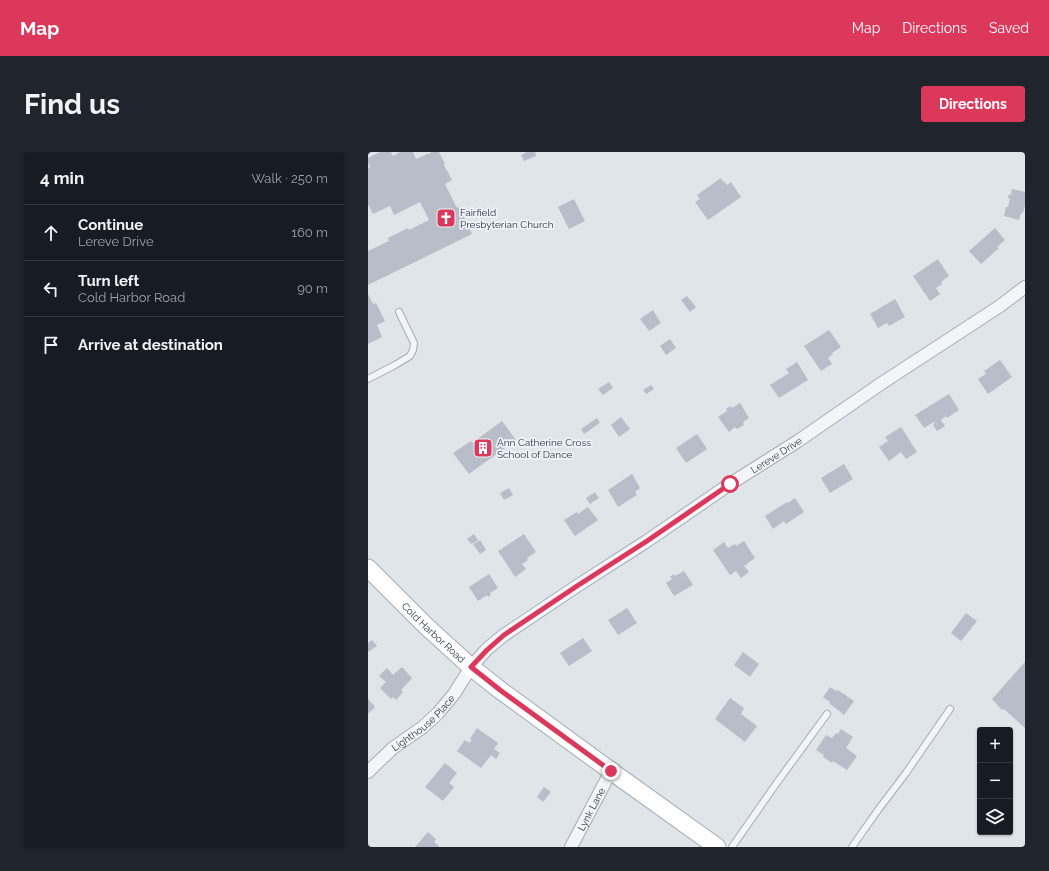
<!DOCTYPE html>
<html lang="en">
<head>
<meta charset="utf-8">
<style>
  body { margin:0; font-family:Raleway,sans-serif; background:#20242c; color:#f1f3f6 }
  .controls { position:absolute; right:12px; bottom:12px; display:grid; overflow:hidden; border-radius:4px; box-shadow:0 1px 3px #0004 }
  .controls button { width:36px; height:36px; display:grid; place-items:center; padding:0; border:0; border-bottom:1px solid #363941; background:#171b24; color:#f1f3f6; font:20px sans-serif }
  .stop { position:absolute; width:12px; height:12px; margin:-9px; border:3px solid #dc385b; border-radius:50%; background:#fff }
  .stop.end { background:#dc385b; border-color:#fff; box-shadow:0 1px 4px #0008 }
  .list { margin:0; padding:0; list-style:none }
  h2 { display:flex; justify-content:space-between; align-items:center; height:52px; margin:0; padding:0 16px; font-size:17px }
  h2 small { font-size:13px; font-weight:400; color:#9ea1a6 }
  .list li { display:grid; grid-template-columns:26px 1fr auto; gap:12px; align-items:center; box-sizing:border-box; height:56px; padding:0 16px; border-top:1px solid #363941 }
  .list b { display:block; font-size:15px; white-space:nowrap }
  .list p { margin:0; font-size:13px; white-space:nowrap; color:#9ea1a6 }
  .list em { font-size:13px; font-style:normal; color:#9ea1a6 }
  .icon { flex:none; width:22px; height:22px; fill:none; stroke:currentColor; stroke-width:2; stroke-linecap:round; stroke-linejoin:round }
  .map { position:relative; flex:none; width:657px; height:695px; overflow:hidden; border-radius:4px }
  header { display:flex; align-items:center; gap:24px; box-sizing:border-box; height:56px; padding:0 20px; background:#dc385b; color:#fff }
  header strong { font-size:19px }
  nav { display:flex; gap:22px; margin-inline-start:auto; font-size:14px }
  .intro { display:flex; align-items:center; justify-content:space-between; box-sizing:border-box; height:96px; padding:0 24px }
  h1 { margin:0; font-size:28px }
  .button { padding:10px 18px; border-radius:4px; background:#dc385b; color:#fff; font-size:14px; font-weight:700 }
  main { display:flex; gap:24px; padding:0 24px }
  aside { flex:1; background:#171b24; border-radius:4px; box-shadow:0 1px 3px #0004 }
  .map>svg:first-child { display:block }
</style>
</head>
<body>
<header>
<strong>Map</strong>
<nav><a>Map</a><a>Directions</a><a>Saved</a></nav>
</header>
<div class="intro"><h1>Find us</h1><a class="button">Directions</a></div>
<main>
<aside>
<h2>4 min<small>Walk · 250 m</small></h2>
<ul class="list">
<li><svg class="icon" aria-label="ahead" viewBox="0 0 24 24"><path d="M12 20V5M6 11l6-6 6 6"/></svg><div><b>Continue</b><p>Lereve Drive</p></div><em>160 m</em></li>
<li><svg class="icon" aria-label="left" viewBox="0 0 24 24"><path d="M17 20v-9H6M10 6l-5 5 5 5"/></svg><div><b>Turn left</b><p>Cold Harbor Road</p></div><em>90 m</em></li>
<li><svg class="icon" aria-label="arrive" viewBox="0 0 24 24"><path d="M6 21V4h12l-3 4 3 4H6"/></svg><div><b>Arrive at destination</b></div></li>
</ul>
</aside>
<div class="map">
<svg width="657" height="695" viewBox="0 0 657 695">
  <rect width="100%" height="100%" fill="#e0e5ea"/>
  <g fill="#b7bec9">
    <polygon points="12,0 23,0 25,4 32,0 45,0 48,7 64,0 71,0 77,12 76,13 84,28 77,32 89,56 91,55 104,82 0,133 0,99 21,89 20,86 40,76 41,78 61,68 52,50 26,63 22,54 5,62 0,52 0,16 2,15 0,11 0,6"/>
    <polygon points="159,0 167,0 168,4 156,9 153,3"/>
    <polygon points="353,26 355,30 356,29 359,33 363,30 373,45 340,68 327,50 332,47 329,43"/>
    <polygon points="644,37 657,40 657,53 655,61 653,61 651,68 636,64 638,55 640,55 642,47 640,46 641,42 643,43"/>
    <polygon points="206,47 217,69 201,77 190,55"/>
    <polygon points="627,76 637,88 629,95 631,96 613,112 601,99"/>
    <polygon points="570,107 581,124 573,130 574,132 568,136 572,142 562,149 545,124"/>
    <polygon points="0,142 5,152 8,151 17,169 9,173 14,185 0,192"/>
    <polygon points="319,144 328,155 322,160 313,148"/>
    <polygon points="527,147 537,165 521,174 519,171 510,176 502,162"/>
    <polygon points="285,158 293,171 281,179 272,167"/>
    <polygon points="461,178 473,195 464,201 465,202 460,206 464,212 453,219 436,194"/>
    <polygon points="302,187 308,196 298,203 292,194"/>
    <polygon points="632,208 644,225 620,242 610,227 618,222 616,219"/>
    <polygon points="429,210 440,228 411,246 402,233 421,221 418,217"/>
    <polygon points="241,230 245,236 235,243 230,237"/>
    <polygon points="283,233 286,237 278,242 275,238"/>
    <polygon points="581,242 591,258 579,266 578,264 573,268 577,274 569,279 565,273 567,271 566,270 556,276 547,263"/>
    <polygon points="372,251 381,266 375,270 376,273 369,277 367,275 361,280 350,265 359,259 358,257 363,254 364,256"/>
    <polygon points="253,265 262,277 251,285 243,273"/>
    <polygon points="229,266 232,271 216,282 213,277"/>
    <polygon points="134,269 148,288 101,322 85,301 103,289 104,291"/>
    <polygon points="533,275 549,300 538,307 533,300 521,309 511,295 520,289 517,285"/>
    <polygon points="329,282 339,297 318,311 308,296"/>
    <polygon points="476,312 485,327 462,341 453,326"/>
    <polygon points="264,322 272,336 267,340 269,343 250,355 240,338"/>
    <polygon points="141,336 145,343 136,348 132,341"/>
    <polygon points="227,340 231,346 222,352 218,346"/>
    <polygon points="427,346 436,360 418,372 416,369 405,377 397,364 419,350 420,351"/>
    <polygon points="220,355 230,368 207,384 196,368 209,360 210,362"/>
    <polygon points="106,382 110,388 103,392 99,387"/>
    <polygon points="156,382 168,400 159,406 160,408 154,412 158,417 147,425 130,399"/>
    <polygon points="112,388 118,398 112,402 105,392"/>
    <polygon points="376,389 387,406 376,414 381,420 373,426 368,419 362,423 345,398 356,390 360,396 367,392 368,394"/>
    <polygon points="316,419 325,433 306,444 298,431 304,427 302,425 306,422 307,424"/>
    <polygon points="121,422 130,436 122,441 123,443 120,445 119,443 110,449 101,435"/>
    <polygon points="259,456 269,471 250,483 240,468"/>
    <polygon points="598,461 609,469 593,489 583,481"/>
    <polygon points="215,486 224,499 201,514 192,501"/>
    <polygon points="4,488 9,494 0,500 0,491"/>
    <polygon points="375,500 391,512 382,525 366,513"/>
    <polygon points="657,510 657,576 636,557 634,558 624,547"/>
    <polygon points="34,515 44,526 36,535 33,538 35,540 28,548 25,545 23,547 12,536 18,530 11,524 19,516 25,523"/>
    <polygon points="462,535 468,539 470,538 486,549 476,563 461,551 462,550 455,545"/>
    <polygon points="362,546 376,556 373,562 389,574 377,590 347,567"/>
    <polygon points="0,547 7,555 0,562"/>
    <polygon points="109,576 130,591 126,597 132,601 128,607 123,603 113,616 89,599 97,588 101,591 104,588 102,587"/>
    <polygon points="473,577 485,585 478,596 489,604 479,618 465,609 464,611 455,605 456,603 448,598 458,583 464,586 468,581 470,582"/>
    <polygon points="77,611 89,621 81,631 86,635 75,649 57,635"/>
    <polygon points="176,635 183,640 175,650 169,645"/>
    <polygon points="60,680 68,687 66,690 71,694 70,695 47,695"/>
  </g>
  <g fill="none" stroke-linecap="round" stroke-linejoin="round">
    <g stroke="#a5acb5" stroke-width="8">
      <g id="service">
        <polyline points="0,227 27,213 42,204 45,198 46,191 31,160"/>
        <polyline points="364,695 408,632 459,562"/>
        <polyline points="484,695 510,658 538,621 582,557"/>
      </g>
    </g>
    <g stroke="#a5acb5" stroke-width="14">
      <g id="minor">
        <path id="s1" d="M0,620L6,614L25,596L55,575L70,561L86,542L103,515L119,497L136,483L209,434L279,389L362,332L430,289L514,231L632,154L657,135"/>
        <path id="s2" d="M203,695L243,619"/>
      </g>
    </g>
    <g stroke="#a5acb5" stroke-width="19">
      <g id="secondary">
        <path id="s3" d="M0,416L58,474L103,515L132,538L243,619L349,695"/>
      </g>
    </g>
    <use href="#service" stroke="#f3f5f8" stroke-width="6"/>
    <use href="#minor" stroke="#f3f5f8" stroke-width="12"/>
    <use href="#secondary" stroke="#fff" stroke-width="17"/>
  </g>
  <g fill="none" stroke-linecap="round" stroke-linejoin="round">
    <polyline stroke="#dc385b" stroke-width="5" points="243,619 132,538 103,515 119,498 136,483 209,434 279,389 362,332"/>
  </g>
  <defs>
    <g id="church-square" transform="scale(1)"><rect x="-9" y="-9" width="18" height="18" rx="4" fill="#dc385b" stroke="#f0f4f8"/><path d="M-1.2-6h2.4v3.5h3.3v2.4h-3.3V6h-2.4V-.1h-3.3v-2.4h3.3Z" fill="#fff"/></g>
    <g id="building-square" transform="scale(1)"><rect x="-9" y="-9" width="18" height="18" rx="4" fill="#dc385b" stroke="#f0f4f8"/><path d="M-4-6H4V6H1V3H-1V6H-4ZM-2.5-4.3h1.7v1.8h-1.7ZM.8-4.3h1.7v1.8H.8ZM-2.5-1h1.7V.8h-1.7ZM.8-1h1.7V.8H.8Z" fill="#fff"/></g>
  </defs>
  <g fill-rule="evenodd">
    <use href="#church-square" x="78" y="66"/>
    <use href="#building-square" x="115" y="296"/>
  </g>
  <g text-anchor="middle" stroke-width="3.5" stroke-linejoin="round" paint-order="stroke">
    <g font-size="10" fill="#273344" stroke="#f0f4f8" text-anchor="start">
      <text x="92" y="64">Fairfield<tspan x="92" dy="12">Presbyterian Church</tspan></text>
      <text x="129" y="294">Ann Catherine Cross<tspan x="129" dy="12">School of Dance</tspan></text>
    </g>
    <g font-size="10" fill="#273344" stroke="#f0f4f8">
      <text dy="4" stroke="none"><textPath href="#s1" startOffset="521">Lereve Drive</textPath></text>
      <text dy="4" stroke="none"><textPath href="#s3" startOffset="92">Cold Harbor Road</textPath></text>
      <text dy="4" stroke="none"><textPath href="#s1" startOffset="74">Lighthouse Place</textPath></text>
      <text dy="4" stroke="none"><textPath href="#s2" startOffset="43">Lynk Lane</textPath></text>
    </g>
  </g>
</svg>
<div class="controls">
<button>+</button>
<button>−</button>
<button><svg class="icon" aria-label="layers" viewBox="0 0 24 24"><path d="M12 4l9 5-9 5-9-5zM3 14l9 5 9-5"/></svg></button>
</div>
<div class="stop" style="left:362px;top:332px"></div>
<div class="stop end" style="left:243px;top:619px"></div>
</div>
</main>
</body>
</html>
